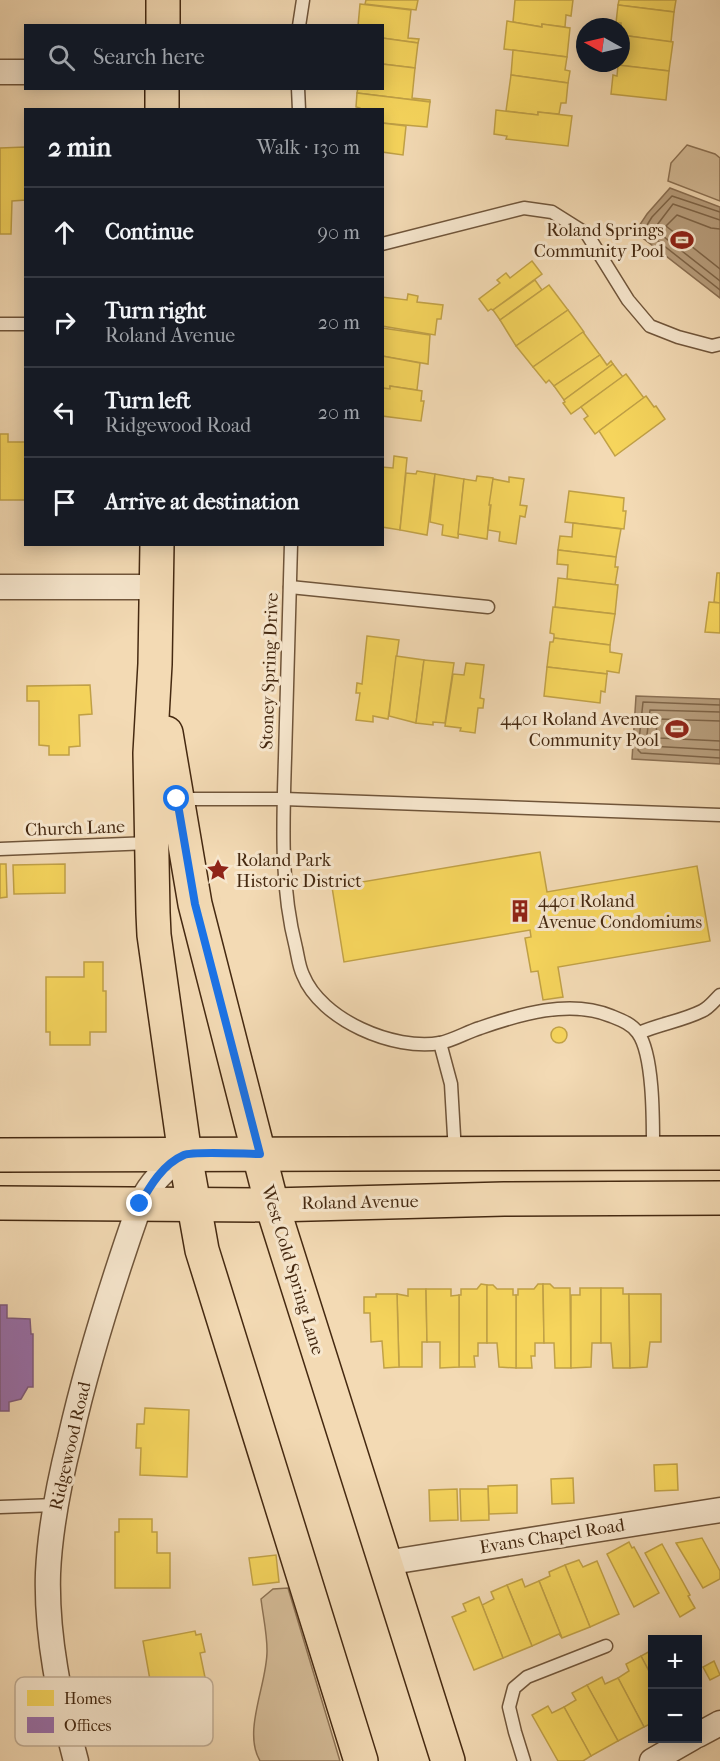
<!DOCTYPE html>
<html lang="en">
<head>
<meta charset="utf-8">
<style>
  body { margin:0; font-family:"IM FELL French Canon",serif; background:#242831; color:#f1f3f6 }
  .controls { position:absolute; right:18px; bottom:18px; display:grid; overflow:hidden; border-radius:0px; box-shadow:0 3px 15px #0003 }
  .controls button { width:54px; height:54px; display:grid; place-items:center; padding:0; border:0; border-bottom:2px solid #363941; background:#171b24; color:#f1f3f6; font:30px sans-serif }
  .compass { position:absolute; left:576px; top:18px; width:54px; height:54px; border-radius:50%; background:#171b24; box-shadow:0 3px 15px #0003; rotate:278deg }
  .stop { position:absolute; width:18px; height:18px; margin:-14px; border:4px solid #1a73e8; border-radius:50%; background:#fff }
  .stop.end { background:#1a73e8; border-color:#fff; box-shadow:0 2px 6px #0008 }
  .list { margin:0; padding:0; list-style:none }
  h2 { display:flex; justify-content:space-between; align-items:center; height:78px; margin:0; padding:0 24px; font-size:26px }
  h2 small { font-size:20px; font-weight:400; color:#9ea1a6 }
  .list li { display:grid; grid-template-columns:39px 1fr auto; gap:18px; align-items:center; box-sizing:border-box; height:90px; padding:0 24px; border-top:2px solid #363941 }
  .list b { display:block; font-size:22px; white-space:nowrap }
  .list p { margin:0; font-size:20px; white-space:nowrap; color:#9ea1a6 }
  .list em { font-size:20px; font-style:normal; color:#9ea1a6 }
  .icon { flex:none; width:33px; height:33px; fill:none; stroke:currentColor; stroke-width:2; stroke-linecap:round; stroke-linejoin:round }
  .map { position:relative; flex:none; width:720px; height:1761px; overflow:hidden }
  .search { position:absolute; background:#171b24; box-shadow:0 3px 15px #0003; left:24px; top:24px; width:360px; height:66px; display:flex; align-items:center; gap:15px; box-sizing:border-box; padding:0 21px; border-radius:0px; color:#9ea1a6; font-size:22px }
  .panel { position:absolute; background:#171b24; box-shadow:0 3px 15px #0003; left:24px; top:108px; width:360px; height:438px; border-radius:0px }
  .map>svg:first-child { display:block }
</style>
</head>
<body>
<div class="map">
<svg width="720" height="1761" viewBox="0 0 720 1761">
  <rect width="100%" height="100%" fill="#f3dab4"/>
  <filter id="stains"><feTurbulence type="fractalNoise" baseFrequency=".00333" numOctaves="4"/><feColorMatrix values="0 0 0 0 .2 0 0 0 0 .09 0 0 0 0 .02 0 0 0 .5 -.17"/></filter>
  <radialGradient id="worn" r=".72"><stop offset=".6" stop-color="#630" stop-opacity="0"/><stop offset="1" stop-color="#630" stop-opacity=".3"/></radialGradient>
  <g fill="#d5bc98" stroke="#8d7254" stroke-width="1.5">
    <polygon points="687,145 715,154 720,158 720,201 668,181 671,163"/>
    <path d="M288,1588L340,1761H260C242,1731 268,1682 267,1650C267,1633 263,1616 261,1599L273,1589Z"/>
  </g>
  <g fill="#b89e7d" stroke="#8a6f52" stroke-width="1.5">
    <polygon points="670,188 720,207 720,298 635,232 647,214"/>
    <polygon points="636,696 720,699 720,764 632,759"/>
  </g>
  <g fill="#f6d55c" stroke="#c1a146" stroke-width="1.5">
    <polygon points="366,0 418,0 416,10 365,4"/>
    <polygon points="515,0 573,0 571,16 566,15 565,27 542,24 542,27 513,22"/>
    <polygon points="619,0 676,0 674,12 618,5"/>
    <polygon points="360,4 411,10 408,38 419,39 418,43 382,38 382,26 358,26"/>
    <polygon points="618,5 674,12 671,42 621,35 621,23 616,23"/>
    <polygon points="507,21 542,27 542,24 570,28 567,57 504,49"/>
    <polygon points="621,35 673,42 669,71 608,64 621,63"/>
    <polygon points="382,38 418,43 415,68 382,64"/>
    <polygon points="513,50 567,57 565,70 570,71 568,83 511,75"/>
    <polygon points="382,64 415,68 412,98 430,100 430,102 357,93 358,88 382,88"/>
    <polygon points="618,65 669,71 666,100 611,94 613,75 617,76"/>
    <polygon points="511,75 568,83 566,103 561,103 559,114 538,112 538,115 506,111"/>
    <polygon points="357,93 430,102 427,127 382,123 382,110 360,110 360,108 356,107"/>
    <polygon points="496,110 538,115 538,112 572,116 568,146 506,139 507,136 494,134"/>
    <polygon points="382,123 406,126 403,155 382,152"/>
    <polygon points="25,147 26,200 12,201 11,234 0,234 0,148"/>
    <polygon points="532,261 542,274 493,310 491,309 488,311 479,299 500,283 497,280 506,273 510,278"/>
    <polygon points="535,280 542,290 500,320 493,310"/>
    <polygon points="549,285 568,310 516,346 500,320"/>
    <polygon points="408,294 418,296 417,302 443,305 441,319 437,319 435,335 382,326 382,297 407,300"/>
    <polygon points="568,310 584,332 533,367 516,346"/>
    <polygon points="382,328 430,335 428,364 382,356"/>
    <polygon points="583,332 600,355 554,386 549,380 546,383 533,367"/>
    <polygon points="600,355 607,365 611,361 613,364 564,400 554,386"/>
    <polygon points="382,356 420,363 417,390 390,386 390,389 382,388"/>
    <polygon points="613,364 623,377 571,414 563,403 565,402 564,400"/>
    <polygon points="626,374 644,398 595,434 584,419 588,416 581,407"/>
    <polygon points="390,386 422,391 421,401 424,401 421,421 382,416 382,388 390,389"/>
    <polygon points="646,396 654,407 656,406 665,419 615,456 599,431"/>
    <polygon points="0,434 8,434 8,442 26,442 26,500 0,500"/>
    <polygon points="394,456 407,458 400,530 382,527 382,467 393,468"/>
    <polygon points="417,471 435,474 427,535 400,530 406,473 416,474"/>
    <polygon points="435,474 464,479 458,538 442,535 443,525 430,522"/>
    <polygon points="477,476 493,478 487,539 458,534 464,479 476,481"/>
    <polygon points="509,477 524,479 520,505 527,506 525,517 520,516 516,544 499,541 500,532 488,530 491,505 489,505 493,479 509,482"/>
    <polygon points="569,491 624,498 623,511 626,511 624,529 565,522"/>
    <polygon points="573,523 621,529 616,557 558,550 560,536 572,537"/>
    <polygon points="558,550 616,557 615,567 618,567 615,585 567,579 568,565 557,564"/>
    <polygon points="717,573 720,573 720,603 714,602"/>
    <polygon points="558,578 618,585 615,614 555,607"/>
    <polygon points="709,602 720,603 720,633 705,632"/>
    <polygon points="553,607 615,614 610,645 554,638 554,634 550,633"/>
    <polygon points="367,636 399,640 388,719 373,716 373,722 356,720 360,693 356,693 357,683 362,684"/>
    <polygon points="554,638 610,645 610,652 622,654 619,673 607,671 607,674 547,667 550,642 553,642"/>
    <polygon points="396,656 424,660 416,723 389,716"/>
    <polygon points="424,660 454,663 445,723 433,722 433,725 416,723"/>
    <polygon points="466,663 484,665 480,698 484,699 483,708 478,708 475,733 460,731 461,728 445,726 453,674 464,675"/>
    <polygon points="547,667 607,674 605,692 601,691 600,703 544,696"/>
    <polygon points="90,685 92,714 79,715 80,746 69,747 69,755 49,755 49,746 39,745 39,701 27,701 27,686"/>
    <polygon points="540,852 547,892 697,866 710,941 558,967 563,997 543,1000 538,971 531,972 525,938 531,937 530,930 344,962 332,887"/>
    <polygon points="0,864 6,864 7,897 0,898"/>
    <polygon points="65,864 65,893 14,894 13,865"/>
    <polygon points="84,962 103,962 103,991 106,991 106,1032 90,1032 90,1045 50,1045 50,1032 46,1032 46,977 84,977"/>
    <circle cx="559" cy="1035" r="8"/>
    <polygon points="481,1284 487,1285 487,1343 478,1343 478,1356 474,1356 475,1367 459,1367 459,1295 461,1295 461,1289 477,1289"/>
    <polygon points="538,1284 543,1284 544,1343 535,1343 535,1356 531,1356 532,1368 516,1368 516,1295 518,1295 518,1289 534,1289"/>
    <polygon points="543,1284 550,1284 554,1288 570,1288 571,1368 555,1368 554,1343 544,1343"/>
    <polygon points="487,1285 493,1285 497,1289 513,1289 513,1295 516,1295 516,1368 499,1367 497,1343 487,1343"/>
    <polygon points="580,1288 601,1288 601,1343 592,1343 591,1367 571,1368 571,1295 580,1295"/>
    <polygon points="601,1288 623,1288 623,1294 629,1294 630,1368 613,1368 611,1343 601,1343"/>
    <polygon points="408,1289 426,1289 427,1342 422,1342 422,1367 399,1367 397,1294 408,1296"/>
    <polygon points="426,1289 451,1289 451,1296 459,1295 459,1367 440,1368 440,1342 427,1342"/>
    <polygon points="376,1294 397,1294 399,1367 384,1368 382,1341 371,1342 370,1313 364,1313 364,1297 376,1297"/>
    <polygon points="629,1294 661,1294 661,1342 650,1342 647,1367 630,1368"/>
    <polygon points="145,1408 189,1410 187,1477 140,1475 141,1448 136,1448 137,1424 144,1424"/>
    <polygon points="677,1464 678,1490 655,1491 654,1465"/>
    <polygon points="573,1478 574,1503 552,1504 551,1479"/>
    <polygon points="517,1485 517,1513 489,1514 488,1486"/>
    <polygon points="457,1489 458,1520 430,1521 429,1490"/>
    <polygon points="460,1489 488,1489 489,1520 461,1521"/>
    <polygon points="119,1519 152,1519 152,1532 157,1532 157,1553 170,1553 170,1588 115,1588 115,1532 119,1532"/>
    <polygon points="702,1538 720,1571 720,1579 703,1588 676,1543"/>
    <polygon points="629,1542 632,1548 634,1547 659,1593 634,1607 607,1554"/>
    <polygon points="662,1544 690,1595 688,1596 695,1608 680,1617 645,1553"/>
    <polygon points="276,1555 279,1582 253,1585 249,1558"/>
    <polygon points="579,1560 583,1567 597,1561 619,1614 590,1627 565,1565"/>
    <polygon points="565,1565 590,1627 562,1638 539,1581 550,1576 549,1572"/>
    <polygon points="522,1579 525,1587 539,1581 562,1638 559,1634 532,1646 507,1585"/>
    <polygon points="507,1585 532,1646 503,1658 482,1605 494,1599 491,1592"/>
    <polygon points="479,1597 503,1658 474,1670 452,1617 466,1611 463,1604"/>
    <polygon points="195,1631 196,1635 201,1634 205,1652 200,1653 208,1692 205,1692 208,1710 160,1719 157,1702 154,1702 143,1641"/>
    <polygon points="652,1650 652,1677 641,1656"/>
    <polygon points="641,1656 652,1677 652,1723 644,1727 618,1678 629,1671 626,1664"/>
    <polygon points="714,1661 720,1675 710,1680 703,1667"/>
    <polygon points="602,1677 605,1684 618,1678 644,1727 618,1741 587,1685"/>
    <polygon points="587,1685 618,1741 591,1756 564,1707 576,1700 572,1693"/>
    <polygon points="548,1706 552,1713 564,1707 591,1756 583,1761 558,1761 532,1715"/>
  </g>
  <polygon fill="#9970ab" stroke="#805b7d" stroke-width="1.5" points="0,1305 7,1305 7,1318 30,1319 31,1334 33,1334 33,1387 28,1387 21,1399 9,1402 9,1411 0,1411"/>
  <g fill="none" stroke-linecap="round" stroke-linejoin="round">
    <g stroke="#7e6447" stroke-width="1.5">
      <polyline points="720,212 672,196 652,217 644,230 720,290"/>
      <polyline points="720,220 673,204 654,229 720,281"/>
      <polyline points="720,229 711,228 677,215 666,226 720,269"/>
      <polyline points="720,705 643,702 638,750 641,753 720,758"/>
      <polyline points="720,712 650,710 646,743 649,746 720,750"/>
      <polyline points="720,721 659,719 657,722 656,735 659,738 720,741"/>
    </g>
    <g stroke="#70553a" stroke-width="15">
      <g id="lane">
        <polyline points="299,26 303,0"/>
        <polyline points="298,88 299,110"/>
        <polyline points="382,244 524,208 552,212 587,234 628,300 650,326 678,337 712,346 720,344"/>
        <polyline points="0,324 26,324"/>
        <path d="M291,544C289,616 287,687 285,758C283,822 280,886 296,948C298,957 299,967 303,975C321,1020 394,1051 440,1043C454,1040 467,1032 480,1028C520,1014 570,999 611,1016C621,1020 632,1024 638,1033C654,1055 653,1124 653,1152"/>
        <polyline points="290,587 488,607"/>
        <polyline points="178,799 284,799 720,815"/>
        <polyline points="0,849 150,843"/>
        <path d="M639,1033C659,1024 682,1021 702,1011C709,1008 714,1001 720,995"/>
        <polyline points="440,1043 451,1084 455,1153"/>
        <polyline points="0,1507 56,1505"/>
        <polyline points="524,1761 515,1732 509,1707 514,1688 527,1677 606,1646"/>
      </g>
    </g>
    <g stroke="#70553a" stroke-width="27">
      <g id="street">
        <polyline points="0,72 26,72"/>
        <polyline points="0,587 156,587"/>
        <polyline points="385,1563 720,1510"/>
        <polyline points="698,1735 720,1723"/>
        <path d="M76,1761C60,1701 46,1636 48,1573C50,1528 59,1483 70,1439C88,1359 113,1281 140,1204C151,1182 164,1169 185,1155"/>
        <polyline points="652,1761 692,1738"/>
      </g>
    </g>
    <g stroke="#452911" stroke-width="36">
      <g id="primary">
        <polyline points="163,26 163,0"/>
        <polyline points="162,110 162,88"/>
        <polyline points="157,544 155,664 150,753 153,913 154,935 185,1155 202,1250 361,1761"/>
        <polyline points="166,733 195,904 272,1205 448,1761"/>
        <polyline points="0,1155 720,1153"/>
        <polyline points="0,1203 272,1205 504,1199 720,1198"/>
      </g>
    </g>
    <use href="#lane" stroke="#f7e7ce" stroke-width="12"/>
    <use href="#street" stroke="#f7e7ce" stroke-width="24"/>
    <use href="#primary" stroke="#f3dab4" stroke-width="33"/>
  </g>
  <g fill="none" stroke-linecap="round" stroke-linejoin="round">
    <path stroke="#1a73e8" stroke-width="8" d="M140,1204C150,1186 163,1164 184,1155C193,1151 246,1154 260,1154L195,904L177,799"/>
  </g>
  <defs>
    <g id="stadium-bare" transform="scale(1.8)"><path d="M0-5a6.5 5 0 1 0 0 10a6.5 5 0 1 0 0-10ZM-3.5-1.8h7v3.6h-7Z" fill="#8f2418" stroke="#f7e7ce" stroke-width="2.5" paint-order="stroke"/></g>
    <g id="sight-bare" transform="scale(1.8)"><path d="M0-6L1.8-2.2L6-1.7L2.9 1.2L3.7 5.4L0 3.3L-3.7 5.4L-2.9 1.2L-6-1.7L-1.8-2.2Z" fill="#8f2418" stroke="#f7e7ce" stroke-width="2.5" paint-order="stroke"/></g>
    <g id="building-bare" transform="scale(1.8)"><path d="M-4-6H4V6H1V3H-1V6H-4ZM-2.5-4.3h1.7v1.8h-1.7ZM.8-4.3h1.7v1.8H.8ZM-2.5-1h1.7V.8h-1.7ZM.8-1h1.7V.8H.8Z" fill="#8f2418" stroke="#f7e7ce" stroke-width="2.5" paint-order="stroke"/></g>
  </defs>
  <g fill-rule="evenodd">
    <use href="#stadium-bare" x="682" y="240"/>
    <use href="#stadium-bare" x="677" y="729"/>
    <use href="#sight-bare" x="218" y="870"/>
    <use href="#building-bare" x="520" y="911"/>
  </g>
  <g text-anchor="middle" stroke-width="6" stroke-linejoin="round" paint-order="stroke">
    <g font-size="18" fill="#452911" stroke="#f7e7ce" text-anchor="end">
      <text x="664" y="236">Roland Springs<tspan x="664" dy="21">Community Pool</tspan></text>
      <text x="659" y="725">4401 Roland Avenue<tspan x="659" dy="21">Community Pool</tspan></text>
      <text x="236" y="866" text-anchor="start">Roland Park<tspan x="236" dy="21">Historic District</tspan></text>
      <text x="538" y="907" text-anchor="start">4401 Roland<tspan x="538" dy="21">Avenue Condomiums</tspan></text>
    </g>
    <g font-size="18" fill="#452911" stroke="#f7e7ce">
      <text transform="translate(269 671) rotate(-88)" y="6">Stoney Spring Drive</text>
      <text transform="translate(75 828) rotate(-2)" y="6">Church Lane</text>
      <text transform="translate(360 1202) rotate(-1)" y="6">Roland Avenue</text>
      <text transform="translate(293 1270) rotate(73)" y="6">West Cold Spring Lane</text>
      <text transform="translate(70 1446) rotate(-77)" y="6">Ridgewood Road</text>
      <text transform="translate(552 1536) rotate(-9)" y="6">Evans Chapel Road</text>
    </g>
  </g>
  <rect x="15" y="1677" width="198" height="69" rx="9" fill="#f7e7ce" stroke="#c2ae95" stroke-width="1.5"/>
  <rect x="27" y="1690" width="27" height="16" fill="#f6d55c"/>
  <rect x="27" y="1717" width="27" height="16" fill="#9970ab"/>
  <g font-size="16" fill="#452911">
    <text x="64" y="1704">Homes</text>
    <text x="64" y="1731">Offices</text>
  </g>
  <rect width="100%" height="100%" filter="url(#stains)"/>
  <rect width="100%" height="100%" fill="url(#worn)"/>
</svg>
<div class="controls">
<button>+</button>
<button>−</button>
</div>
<svg class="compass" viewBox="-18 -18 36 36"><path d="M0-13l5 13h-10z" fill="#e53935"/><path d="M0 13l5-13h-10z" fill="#9ea1a6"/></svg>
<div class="stop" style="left:177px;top:799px"></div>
<div class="stop end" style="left:140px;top:1204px"></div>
<div class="search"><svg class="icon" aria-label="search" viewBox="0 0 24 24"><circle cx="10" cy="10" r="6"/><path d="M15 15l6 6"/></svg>Search here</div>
<section class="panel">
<h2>2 min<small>Walk · 130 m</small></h2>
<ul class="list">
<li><svg class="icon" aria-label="ahead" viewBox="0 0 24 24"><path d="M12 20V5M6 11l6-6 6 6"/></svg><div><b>Continue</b></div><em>90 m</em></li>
<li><svg class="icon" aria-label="right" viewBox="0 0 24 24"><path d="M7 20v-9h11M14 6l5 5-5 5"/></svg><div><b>Turn right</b><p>Roland Avenue</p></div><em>20 m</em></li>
<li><svg class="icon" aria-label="left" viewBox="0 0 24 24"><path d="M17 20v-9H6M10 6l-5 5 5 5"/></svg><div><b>Turn left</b><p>Ridgewood Road</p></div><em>20 m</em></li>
<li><svg class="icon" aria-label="arrive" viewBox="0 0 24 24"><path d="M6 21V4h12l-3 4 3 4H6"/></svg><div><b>Arrive at destination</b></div></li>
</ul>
</section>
</div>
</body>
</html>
